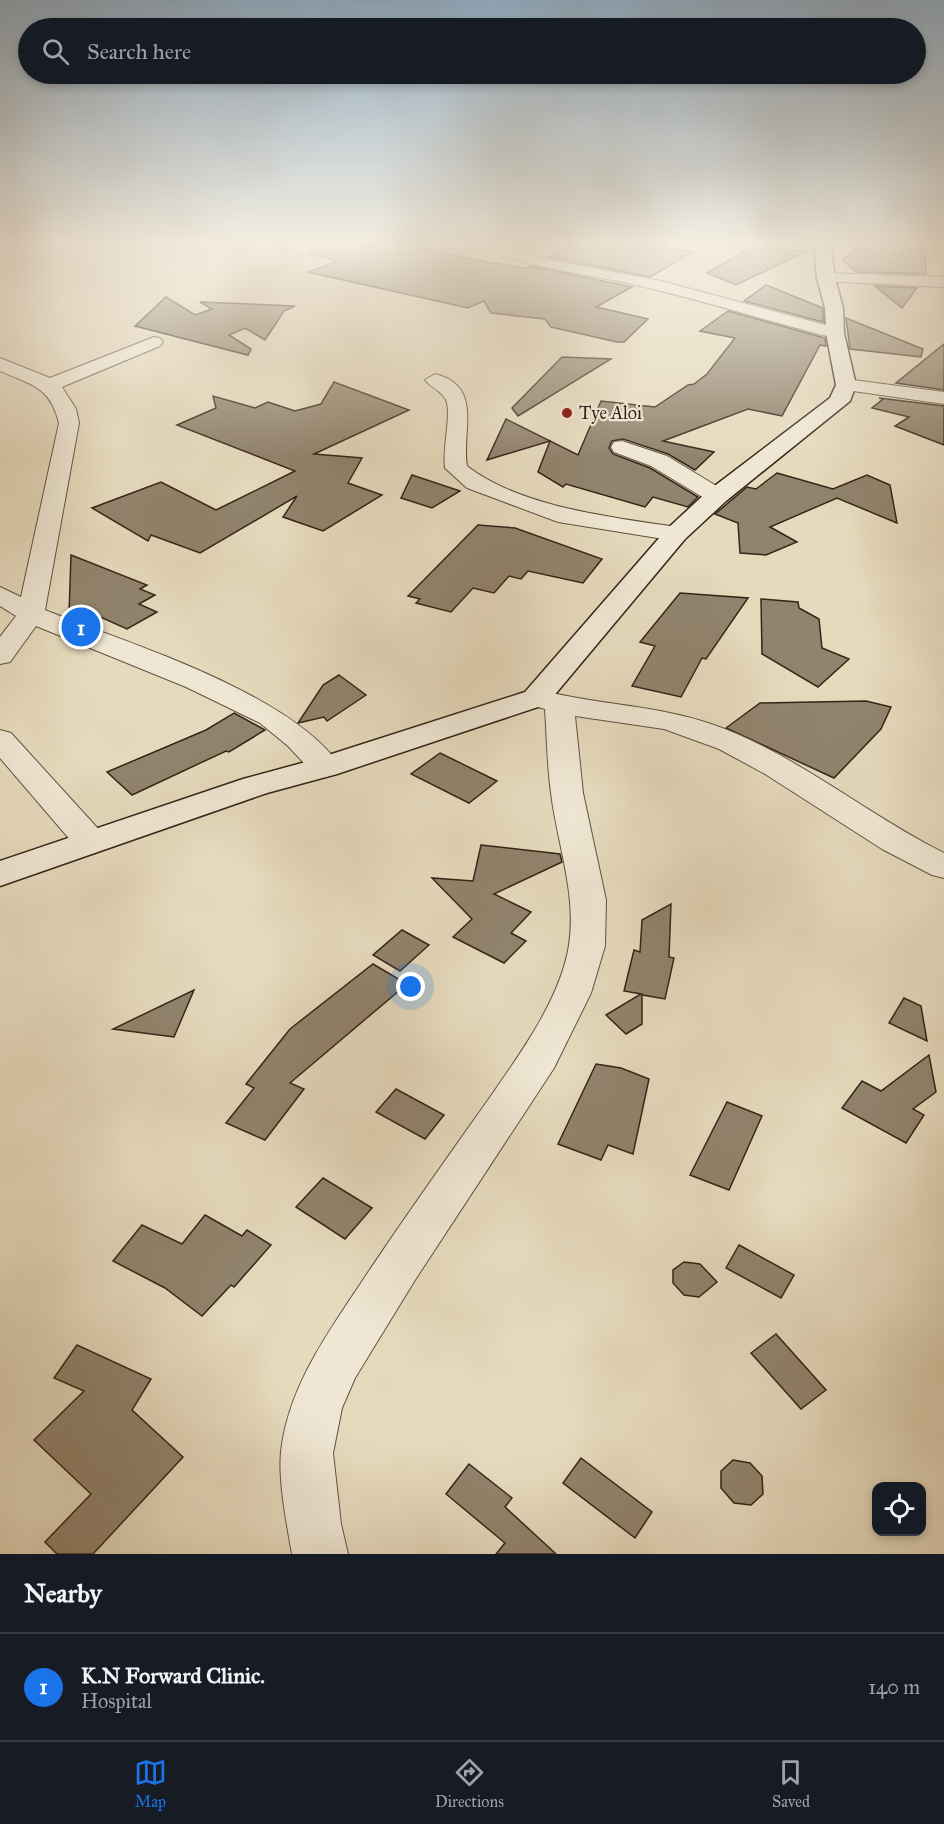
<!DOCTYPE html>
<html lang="en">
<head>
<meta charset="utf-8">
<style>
  body { margin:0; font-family:"IM FELL Great Primer",serif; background:#20242c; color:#f1f3f6 }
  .controls { position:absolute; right:18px; bottom:18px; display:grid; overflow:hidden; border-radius:12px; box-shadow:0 3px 9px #0003 }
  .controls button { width:54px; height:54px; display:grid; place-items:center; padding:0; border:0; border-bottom:2px solid #363941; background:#171b24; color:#f1f3f6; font:30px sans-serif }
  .you { position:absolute; left:411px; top:987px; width:21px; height:21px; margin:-15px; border:4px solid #fff; border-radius:50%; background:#1a73e8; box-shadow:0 0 0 9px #1a73e833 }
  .badge { display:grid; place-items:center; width:39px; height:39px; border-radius:50%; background:#1a73e8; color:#fff; font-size:20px; font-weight:700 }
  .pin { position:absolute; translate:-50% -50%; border:3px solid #fff; box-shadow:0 2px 6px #0006 }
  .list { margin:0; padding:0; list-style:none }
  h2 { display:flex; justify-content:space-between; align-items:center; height:78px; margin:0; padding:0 24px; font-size:26px }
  h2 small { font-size:20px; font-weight:400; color:#9ea1a6 }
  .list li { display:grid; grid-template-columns:39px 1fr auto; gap:18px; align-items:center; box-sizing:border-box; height:108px; padding:0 24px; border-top:2px solid #363941 }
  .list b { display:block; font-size:22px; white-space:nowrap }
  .list p { margin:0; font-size:20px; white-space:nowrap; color:#9ea1a6 }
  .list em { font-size:20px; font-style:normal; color:#9ea1a6 }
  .icon { flex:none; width:33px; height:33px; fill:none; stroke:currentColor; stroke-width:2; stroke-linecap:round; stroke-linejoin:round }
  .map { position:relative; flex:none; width:944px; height:1554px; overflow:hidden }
  .search { position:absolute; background:#171b24; box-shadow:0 3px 9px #0003; left:18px; right:18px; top:18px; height:66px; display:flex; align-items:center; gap:15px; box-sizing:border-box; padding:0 21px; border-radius:33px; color:#9ea1a6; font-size:22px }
  .sheet { height:186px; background:#171b24 }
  nav { display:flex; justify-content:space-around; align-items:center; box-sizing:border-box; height:84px; border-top:2px solid #363941; background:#171b24; font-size:16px; color:#9ea1a6 }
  nav a { display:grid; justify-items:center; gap:3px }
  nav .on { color:#1a73e8 }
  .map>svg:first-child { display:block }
</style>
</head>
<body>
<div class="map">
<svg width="944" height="1554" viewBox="0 0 944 1554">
  <rect width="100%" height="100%" fill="#e6dabd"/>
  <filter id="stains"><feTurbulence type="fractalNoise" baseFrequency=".00333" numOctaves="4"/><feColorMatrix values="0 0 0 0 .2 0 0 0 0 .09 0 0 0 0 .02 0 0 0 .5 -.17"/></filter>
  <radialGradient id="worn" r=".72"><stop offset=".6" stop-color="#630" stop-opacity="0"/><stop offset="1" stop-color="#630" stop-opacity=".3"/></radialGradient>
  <g fill="#91836d" stroke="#342517" stroke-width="1.5">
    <polygon points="328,241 390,241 486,262 526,268 531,266 632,287 596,307 648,319 624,342 617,342 551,327 545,319 491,313 484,301 468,308 308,272 338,261 308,254"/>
    <polygon points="577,241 630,241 693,252 650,277 548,257"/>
    <polygon points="866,241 878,243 915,241 926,248 926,274 857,272 842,260"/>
    <polygon points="747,250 807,251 736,285 707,273"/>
    <polygon points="766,285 823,308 823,322 744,301"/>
    <polygon points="875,286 917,288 902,308"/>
    <polygon points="166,297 195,315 212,309 200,302 295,306 284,311 265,340 245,328 229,335 251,349 248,355 135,326"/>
    <polygon points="728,311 825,338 826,346 820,345 782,416 748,409 663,441 714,452 695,470 668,454 623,439 612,441 609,448 613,454 650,468 698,497 688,507 653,497 645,507 566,484 563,487 538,472 550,441 487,460 506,419 578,455 601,401 655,407 688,385 694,384 707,374 735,338 700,331"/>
    <polygon points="846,318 923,349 921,357 850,349"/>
    <polygon points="944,344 944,390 896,383"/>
    <polygon points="562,357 611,359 518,416 512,408"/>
    <polygon points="334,382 409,410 314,454 362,458 348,483 382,495 323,531 283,517 297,496 200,553 151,535 148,541 92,508 161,482 216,510 295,471 177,425 216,408 213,396 255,408 268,402 295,411 321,404"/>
    <polygon points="879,398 944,406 944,445 895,426 909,417 872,408 883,399"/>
    <polygon points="777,473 833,489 867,475 890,485 897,523 837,498 770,527 797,542 766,555 740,553 738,523 715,514 747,487 756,489"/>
    <polygon points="412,475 460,491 432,508 401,498"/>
    <polygon points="478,525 515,528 602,559 583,583 528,571 521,579 509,576 494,593 473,588 451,612 416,603 420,599 408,596"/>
    <polygon points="71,555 147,585 140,589 155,595 139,604 157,612 127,629 87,611 69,614"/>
    <polygon points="680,593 748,598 706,659 702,658 681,697 632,686 655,646 640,642"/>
    <polygon points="761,599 798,602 799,608 819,619 822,648 849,659 818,687 762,654"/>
    <polygon points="339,675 366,695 327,721 324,717 298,723 323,685"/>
    <polygon points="866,701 891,707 881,729 834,778 726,728 760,703"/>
    <polygon points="234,713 265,730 229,752 226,751 132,795 107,772 206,730"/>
    <polygon points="440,753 497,781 469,803 411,774"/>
    <polygon points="481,845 560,854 562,862 494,894 531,912 511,933 526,941 504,963 453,937 472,919 432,878 473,881"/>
    <polygon points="671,904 669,957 674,958 665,999 642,995 642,1024 626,1034 606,1015 641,994 624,991 634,950 640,952 642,920"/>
    <polygon points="402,930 429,945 400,971 373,955"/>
    <polygon points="373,964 407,984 290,1083 304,1089 265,1140 226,1123 254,1088 246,1084 290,1029"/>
    <polygon points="194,990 174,1037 113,1029"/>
    <polygon points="904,998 921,1006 927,1041 889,1023"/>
    <polygon points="929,1055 936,1092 913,1109 924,1115 906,1143 842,1108 862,1081 881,1091"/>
    <polygon points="596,1064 621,1068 649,1079 633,1154 608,1145 601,1160 558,1144"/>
    <polygon points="396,1089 444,1115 425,1139 376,1112"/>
    <polygon points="727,1102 762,1116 729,1190 690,1175"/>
    <polygon points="323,1178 372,1208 345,1239 296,1207"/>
    <polygon points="205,1215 242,1236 247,1230 271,1245 234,1287 231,1285 202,1316 165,1288 113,1261 142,1225 182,1244"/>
    <polygon points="739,1245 794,1275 781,1298 726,1268"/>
    <polygon points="684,1262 700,1264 717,1282 699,1297 684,1295 673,1283 673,1270"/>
    <polygon points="776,1334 826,1390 801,1409 751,1353"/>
    <polygon points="77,1345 151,1379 132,1410 183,1457 93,1554 57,1554 45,1542 91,1494 34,1440 84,1391 54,1378"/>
    <polygon points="581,1458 652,1512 635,1538 563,1483"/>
    <polygon points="733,1460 750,1463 762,1476 763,1494 751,1505 734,1503 721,1488 721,1471"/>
    <polygon points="469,1464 512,1498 505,1507 556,1554 496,1554 505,1543 446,1494"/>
  </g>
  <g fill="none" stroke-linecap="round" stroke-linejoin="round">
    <g stroke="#605240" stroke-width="2">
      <g id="street">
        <polygon points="307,241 326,241 308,252 298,252 295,249"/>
        <path d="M422,241H497L541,258L661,281L841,329L844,333L835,338C770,322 706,301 640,286C590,274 541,270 493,252C477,245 435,256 422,241Z"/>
        <polygon points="826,273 944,277 944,287 820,281 818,278 820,275"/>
        <path d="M154,337L160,338L163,342L160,346L62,387L76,409L79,423L45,610C129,644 290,692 341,767L336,774L325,777L314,774L288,746L260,723L186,687L36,626L10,662L0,664V637L16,616L0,606V587L21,597L59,423C50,386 31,385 0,371V358L50,378Z"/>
        <path d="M435,374C484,386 461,432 467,466C520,507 610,517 676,527L685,529L688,534L685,539L676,541L558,522L467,488L445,468C442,449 452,413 446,400C442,391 431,388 425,380Z"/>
        <polygon points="846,379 944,392 944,404 839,389 836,385"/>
        <polygon points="622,441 667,456 725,491 728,496 725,501 709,501 651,466 614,452 611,447 614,442"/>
        <path d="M540,690C597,705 658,705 714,725C796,754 866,814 944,853V878L932,875L882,849L765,774L719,749L664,729L575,716L583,793L606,900L605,946L591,993L554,1068L415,1280L355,1378L342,1408L333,1453L341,1524L348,1554H292C287,1526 278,1480 281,1452C288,1386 330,1330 365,1277C406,1215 450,1154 493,1093C522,1051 561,997 569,945C577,894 557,843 551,793C547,765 547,737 545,709L530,705L525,699L530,693Z"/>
        <polygon points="0,730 11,733 102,833 107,841 102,849 90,852 78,849 0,758"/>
      </g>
    </g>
    <g stroke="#342517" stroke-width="3">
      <polygon id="secondary" points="814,241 830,241 835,278 843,308 844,333 856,385 850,401 726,501 685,539 547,704 337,774 267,793 0,886 0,861 243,779 313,760 525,692 667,529 708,491 830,398 836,385 826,333 825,308 817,278"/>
    </g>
    <use href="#street" fill="#efe7d4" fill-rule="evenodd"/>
    <use href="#secondary" fill="#efe7d4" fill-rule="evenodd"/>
  </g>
  <linearGradient id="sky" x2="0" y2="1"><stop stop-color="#8faac0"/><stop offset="0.53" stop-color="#f4eee1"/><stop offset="1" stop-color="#f4eee1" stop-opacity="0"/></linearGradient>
  <rect width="944" height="458" fill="url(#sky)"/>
  <circle fill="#8f2418" stroke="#efe7d4" stroke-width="2" cx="567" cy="413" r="6"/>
  <g text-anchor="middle" stroke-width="4.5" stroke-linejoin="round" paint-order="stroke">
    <g font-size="18" fill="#342517" stroke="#efe7d4" text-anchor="start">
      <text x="579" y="419">Tye Aloi</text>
    </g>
  </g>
  <rect width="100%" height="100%" filter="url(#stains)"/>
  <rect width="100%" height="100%" fill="url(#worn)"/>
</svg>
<div class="controls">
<button><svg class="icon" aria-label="locate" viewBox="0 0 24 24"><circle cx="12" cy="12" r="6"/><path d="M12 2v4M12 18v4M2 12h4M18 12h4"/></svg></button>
</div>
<div class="you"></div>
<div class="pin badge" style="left:81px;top:627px">1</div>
<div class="search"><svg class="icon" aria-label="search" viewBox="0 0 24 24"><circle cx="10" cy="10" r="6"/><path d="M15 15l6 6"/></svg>Search here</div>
</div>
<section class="sheet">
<h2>Nearby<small></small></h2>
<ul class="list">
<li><span class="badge">1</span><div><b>K.N Forward Clinic.</b><p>Hospital</p></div><em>140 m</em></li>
</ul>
</section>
<nav>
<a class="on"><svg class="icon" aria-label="map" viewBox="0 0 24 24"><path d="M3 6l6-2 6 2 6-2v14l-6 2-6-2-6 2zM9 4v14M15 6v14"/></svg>Map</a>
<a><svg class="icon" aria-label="directions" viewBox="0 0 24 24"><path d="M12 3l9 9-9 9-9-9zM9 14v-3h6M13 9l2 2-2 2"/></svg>Directions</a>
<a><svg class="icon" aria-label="saved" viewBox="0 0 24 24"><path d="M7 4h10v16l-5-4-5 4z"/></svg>Saved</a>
</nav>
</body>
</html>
